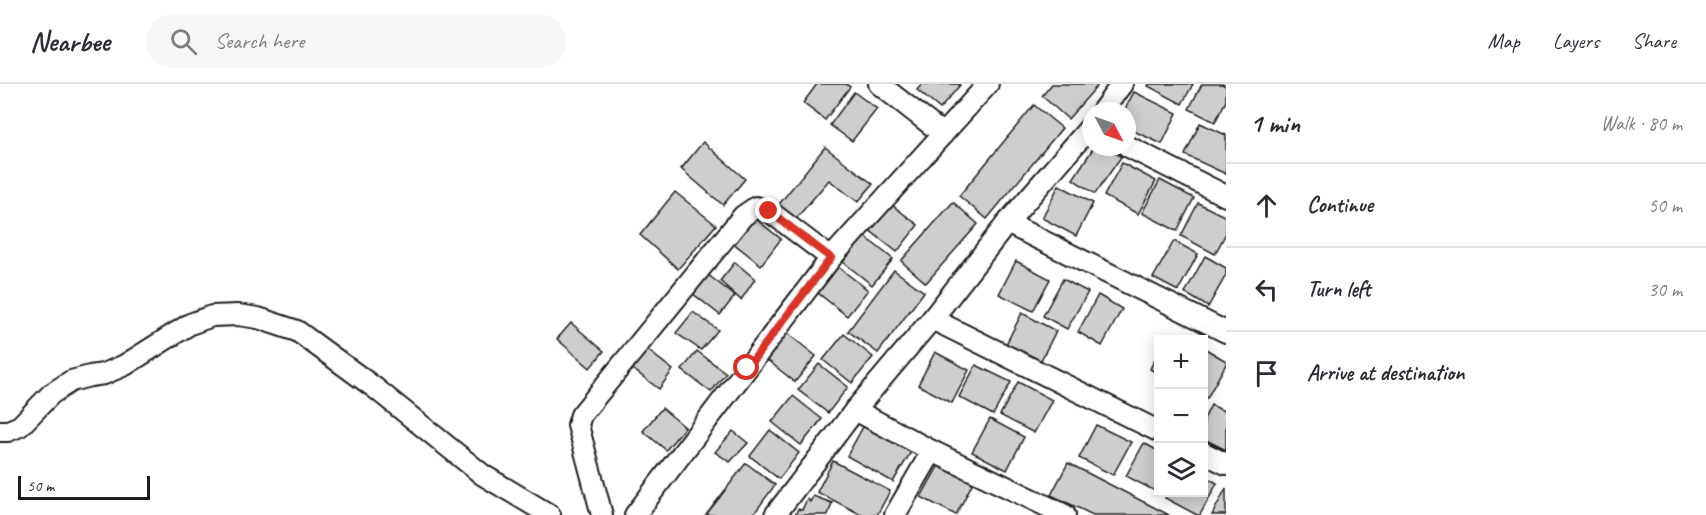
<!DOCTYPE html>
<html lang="en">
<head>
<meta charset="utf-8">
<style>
  body { margin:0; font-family:Caveat,sans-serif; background:#f7f7f7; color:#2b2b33 }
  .controls { position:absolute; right:18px; bottom:18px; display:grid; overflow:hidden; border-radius:0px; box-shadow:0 3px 15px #0003 }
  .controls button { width:54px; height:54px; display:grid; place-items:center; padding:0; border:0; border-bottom:2px solid #e1e1e2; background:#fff; color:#2b2b33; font:30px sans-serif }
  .compass { position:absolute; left:1082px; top:18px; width:54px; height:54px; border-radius:50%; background:#fff; box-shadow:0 3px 15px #0003; rotate:131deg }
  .scale { position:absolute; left:18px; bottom:15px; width:132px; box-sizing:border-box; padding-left:6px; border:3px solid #1c1c1c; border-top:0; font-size:16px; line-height:21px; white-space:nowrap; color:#1c1c1c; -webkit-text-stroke:4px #fff; paint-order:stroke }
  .stop { position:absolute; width:18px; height:18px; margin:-14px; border:4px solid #d93025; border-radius:50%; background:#fff }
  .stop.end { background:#d93025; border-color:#fff; box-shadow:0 2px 6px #0008 }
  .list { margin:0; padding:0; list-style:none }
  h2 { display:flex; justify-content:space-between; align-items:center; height:78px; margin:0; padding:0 24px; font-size:26px }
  h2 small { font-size:20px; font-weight:400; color:#7c7c81 }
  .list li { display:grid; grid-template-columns:39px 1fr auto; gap:18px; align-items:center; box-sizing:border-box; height:84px; padding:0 24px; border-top:2px solid #e1e1e2 }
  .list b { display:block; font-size:22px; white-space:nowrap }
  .list em { font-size:20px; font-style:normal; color:#7c7c81 }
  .icon { flex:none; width:33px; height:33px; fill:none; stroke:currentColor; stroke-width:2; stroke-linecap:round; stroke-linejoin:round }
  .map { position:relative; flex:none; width:1226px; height:431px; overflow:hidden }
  header { display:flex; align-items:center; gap:36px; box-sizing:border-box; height:84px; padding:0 30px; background:#fff; border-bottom:2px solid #e1e1e2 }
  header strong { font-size:28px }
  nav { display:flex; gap:33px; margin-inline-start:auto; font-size:21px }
  .search { width:420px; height:54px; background:#f7f7f7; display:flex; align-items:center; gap:15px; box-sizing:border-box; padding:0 21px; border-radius:33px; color:#7c7c81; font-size:22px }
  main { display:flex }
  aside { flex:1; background:#fff }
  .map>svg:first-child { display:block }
</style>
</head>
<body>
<header>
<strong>Nearbee</strong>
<div class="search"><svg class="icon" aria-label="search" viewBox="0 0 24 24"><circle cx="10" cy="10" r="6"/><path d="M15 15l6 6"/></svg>Search here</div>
<nav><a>Map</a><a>Layers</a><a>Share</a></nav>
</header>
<main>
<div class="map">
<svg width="1226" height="431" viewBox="0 0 1226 431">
  <rect width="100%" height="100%" fill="#fff"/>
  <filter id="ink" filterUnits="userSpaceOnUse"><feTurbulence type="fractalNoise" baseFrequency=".0167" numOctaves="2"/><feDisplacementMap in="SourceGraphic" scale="12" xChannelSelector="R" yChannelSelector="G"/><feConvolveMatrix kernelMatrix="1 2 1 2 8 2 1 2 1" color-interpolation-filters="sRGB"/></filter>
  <g filter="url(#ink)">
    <g fill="#cecece" stroke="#1c1c1c" stroke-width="1.5">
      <polygon points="817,0 846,0 850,3 825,36 803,19"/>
      <polygon points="922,0 959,0 960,1 940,25 917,6"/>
      <polygon points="1052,0 1099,0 1068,35 1042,12"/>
      <polygon points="1149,0 1193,0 1182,20 1148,2"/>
      <polygon points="1202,0 1222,0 1226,2 1226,17 1215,38 1189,25"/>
      <polygon points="854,8 877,25 852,57 830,41"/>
      <polygon points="1134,8 1177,29 1162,60 1127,44 1127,27 1124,27"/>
      <polygon points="1034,21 1062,44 987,135 959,112"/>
      <polygon points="1200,39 1226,51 1226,90 1185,71"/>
      <polygon points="703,58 745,95 723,121 681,85"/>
      <polygon points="825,63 873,100 858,118 829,96 794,137 776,124"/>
      <polygon points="1094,63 1106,63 1121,73 1095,110 1073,95"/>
      <polygon points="1122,79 1156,97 1138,130 1104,112"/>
      <polygon points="1160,96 1194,114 1177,147 1142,129"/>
      <polygon points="1059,101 1093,119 1076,152 1042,134"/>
      <polygon points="675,108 716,141 678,185 640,151"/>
      <polygon points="888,118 918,141 897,168 868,145"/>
      <polygon points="953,118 978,140 926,199 901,177"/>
      <polygon points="1198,119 1226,133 1226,149 1215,170 1181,152"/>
      <polygon points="752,132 781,155 761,181 732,158"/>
      <polygon points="864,152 893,175 872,201 843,178"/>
      <polygon points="1174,157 1198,170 1178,207 1153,194"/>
      <polygon points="1205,172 1226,184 1226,191 1208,223 1185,209"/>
      <polygon points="1016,177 1050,195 1033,227 999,210"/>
      <polygon points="735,178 755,195 741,216 720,197"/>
      <polygon points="838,183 868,206 847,232 818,209"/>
      <polygon points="894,186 924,208 878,269 848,247"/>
      <polygon points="707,190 735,212 720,231 692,209"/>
      <polygon points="1063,195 1088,208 1067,245 1043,232"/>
      <polygon points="1098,211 1122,225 1102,262 1078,248"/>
      <polygon points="693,228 718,246 701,266 676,249"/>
      <polygon points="1022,229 1056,247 1039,280 1005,262"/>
      <polygon points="571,239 604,267 590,284 557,255"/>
      <polygon points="787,249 816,272 795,298 766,275"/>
      <polygon points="844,250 873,273 852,299 823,276"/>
      <polygon points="645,264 673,286 659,305 630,283"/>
      <polygon points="1204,264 1226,277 1226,280 1207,314 1204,313"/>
      <polygon points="697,267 726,289 711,308 682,286"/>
      <polygon points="935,268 969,286 952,319 918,301"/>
      <polygon points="1158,269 1158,290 1150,285"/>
      <polygon points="819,280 848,303 828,329 798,306"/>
      <polygon points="976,281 1011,298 993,331 959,313"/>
      <polygon points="1018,298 1052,316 1034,349 1000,331"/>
      <polygon points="793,312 822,335 801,361 772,338"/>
      <polygon points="1211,321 1226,328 1226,366 1204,355 1204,335"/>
      <polygon points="662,324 685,343 666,366 643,347"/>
      <polygon points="990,335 1024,353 1007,386 972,368"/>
      <polygon points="864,341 911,368 893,398 847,372"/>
      <polygon points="1096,341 1131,358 1113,391 1079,374"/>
      <polygon points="770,346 799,369 779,395 750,372"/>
      <polygon points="733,347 748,359 730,378 715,368"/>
      <polygon points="1144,359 1158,367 1158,408 1161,408 1161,410 1126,392"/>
      <polygon points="833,377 890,407 877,431 862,431 817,408"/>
      <polygon points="746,379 775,401 753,431 706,431"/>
      <polygon points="1068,379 1169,431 1093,431 1051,411"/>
      <polygon points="939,381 973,398 956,431 921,413"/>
      <polygon points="1204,392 1217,399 1200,431 1197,431 1165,414 1168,408 1204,408"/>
      <polygon points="1226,404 1226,431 1212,431"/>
      <polygon points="813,412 832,419 828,431 795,431 798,425 802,426 807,415 810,418"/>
    </g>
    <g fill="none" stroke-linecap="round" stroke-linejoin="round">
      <g stroke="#1c1c1c" stroke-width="24">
        <g id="minor">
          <polyline points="879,0 943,50"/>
          <polyline points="1102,27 1122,0"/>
          <polyline points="1127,62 1226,112"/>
          <polyline points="1007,139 1226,248"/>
          <polyline points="932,235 1158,347"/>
          <polyline points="855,326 932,367 1065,431"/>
          <polyline points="0,347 8,347 20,342 51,310 71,297 90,292 104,290 125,281 190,240 212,232 238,231 258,234 297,247 375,304 483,391 550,431"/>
          <polyline points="1204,369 1226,380"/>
          <polyline points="602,431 578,341 581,331 743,132 756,123 769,127 831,174"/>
          <polyline points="635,431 831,174 988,0"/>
          <polyline points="775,431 855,326 932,235 1007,139 1091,42"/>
          <polyline points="895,431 932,367"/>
        </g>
      </g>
      <use href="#minor" stroke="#fff" stroke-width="20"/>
    </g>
  </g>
  <g fill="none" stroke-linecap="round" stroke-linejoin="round" filter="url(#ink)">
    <polyline stroke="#d93025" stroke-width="8" points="747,284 831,174 769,127"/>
  </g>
</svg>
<div class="controls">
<button>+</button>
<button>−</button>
<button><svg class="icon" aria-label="layers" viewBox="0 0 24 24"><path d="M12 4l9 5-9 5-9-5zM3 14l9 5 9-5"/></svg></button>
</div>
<svg class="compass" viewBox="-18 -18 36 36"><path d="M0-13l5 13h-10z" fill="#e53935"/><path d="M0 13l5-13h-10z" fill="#7c7c81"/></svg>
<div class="scale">50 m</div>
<div class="stop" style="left:747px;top:284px"></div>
<div class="stop end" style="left:769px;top:127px"></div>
</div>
<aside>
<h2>1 min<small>Walk · 80 m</small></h2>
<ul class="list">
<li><svg class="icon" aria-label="ahead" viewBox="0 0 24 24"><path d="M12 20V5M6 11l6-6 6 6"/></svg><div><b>Continue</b></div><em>50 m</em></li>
<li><svg class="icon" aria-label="left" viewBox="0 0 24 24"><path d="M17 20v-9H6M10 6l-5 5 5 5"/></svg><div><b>Turn left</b></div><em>30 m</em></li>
<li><svg class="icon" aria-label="arrive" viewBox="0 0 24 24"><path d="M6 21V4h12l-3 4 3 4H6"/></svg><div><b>Arrive at destination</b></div></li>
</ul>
</aside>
</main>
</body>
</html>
